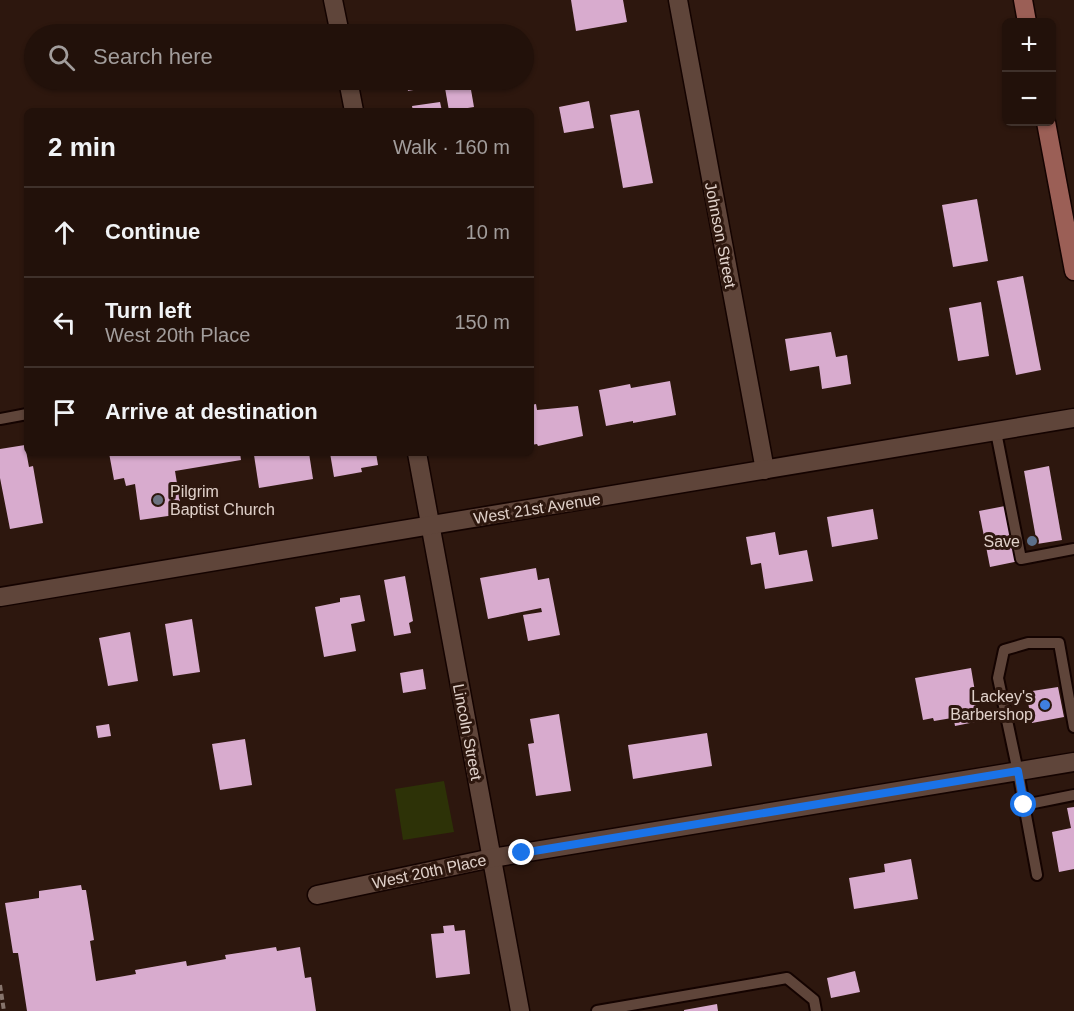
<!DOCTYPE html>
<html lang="en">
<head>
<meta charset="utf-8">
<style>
  body { margin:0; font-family:Arial,sans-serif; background:#2a1a13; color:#f1f3f6 }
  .controls { position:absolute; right:18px; top:18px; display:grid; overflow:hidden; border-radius:9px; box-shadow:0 2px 4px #0004 }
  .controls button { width:54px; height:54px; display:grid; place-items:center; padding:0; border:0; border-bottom:2px solid #3f312b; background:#22110a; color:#f1f3f6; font:30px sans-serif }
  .stop { position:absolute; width:18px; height:18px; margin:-14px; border:4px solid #1a73e8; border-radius:50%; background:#fff }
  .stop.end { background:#1a73e8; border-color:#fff; box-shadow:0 2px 6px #0008 }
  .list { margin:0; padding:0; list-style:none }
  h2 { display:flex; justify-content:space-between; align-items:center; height:78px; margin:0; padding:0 24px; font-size:26px }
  h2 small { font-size:20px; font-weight:400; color:#a29d9c }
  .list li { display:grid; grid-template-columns:39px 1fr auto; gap:18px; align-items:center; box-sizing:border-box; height:90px; padding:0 24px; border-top:2px solid #3f312b }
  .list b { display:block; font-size:22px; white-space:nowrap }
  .list p { margin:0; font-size:20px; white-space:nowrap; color:#a29d9c }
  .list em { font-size:20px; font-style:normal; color:#a29d9c }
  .icon { flex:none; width:33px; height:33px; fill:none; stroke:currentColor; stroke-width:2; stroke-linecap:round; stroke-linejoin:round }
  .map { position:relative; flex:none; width:1074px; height:1011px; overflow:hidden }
  .search { position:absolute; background:#22110a; box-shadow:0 2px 4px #0004; left:24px; top:24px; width:510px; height:66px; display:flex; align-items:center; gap:15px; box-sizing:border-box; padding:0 21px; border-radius:33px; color:#a29d9c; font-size:22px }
  .panel { position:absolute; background:#22110a; box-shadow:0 2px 4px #0004; left:24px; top:108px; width:510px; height:348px; border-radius:9px }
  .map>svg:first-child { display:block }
</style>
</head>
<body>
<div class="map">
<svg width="1074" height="1011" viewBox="0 0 1074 1011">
  <rect width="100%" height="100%" fill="#2d170e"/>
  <polygon fill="#2d3207" points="444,781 454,832 403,840 395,789"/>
  <g fill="#d8abce">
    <polygon points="571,0 623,0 627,22 576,31"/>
    <polygon points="406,80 463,80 463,81 408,91"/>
    <polygon points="470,84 474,107 449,111 445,88"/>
    <polygon points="589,101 594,128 564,133 559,107"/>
    <polygon points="440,102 442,111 413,111 412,106"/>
    <polygon points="639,110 653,183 623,188 610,115"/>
    <polygon points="977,199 988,261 953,267 942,205"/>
    <polygon points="1023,276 1041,370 1016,375 997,281"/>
    <polygon points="981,302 989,356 958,361 949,308"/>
    <polygon points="831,332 836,357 847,355 851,384 822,389 819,366 790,371 785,339"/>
    <polygon points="670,381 676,415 633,423 633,421 606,426 599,390 630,384 631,388"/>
    <polygon points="536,404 537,410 578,406 583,436 538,446 537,444 531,445 531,405"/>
    <polygon points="25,445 29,467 33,466 43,523 10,529 0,478 0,449"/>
    <polygon points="109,453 240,453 241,460 175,471 182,514 140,520 135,484 126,486 124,478 114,480"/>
    <polygon points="264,453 309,453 313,479 259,488 254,455"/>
    <polygon points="330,453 376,453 378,465 361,468 362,472 334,477"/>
    <polygon points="1049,466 1062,540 1037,544 1024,471"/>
    <polygon points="1005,506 1009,509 1019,561 990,567 979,511"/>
    <polygon points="873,509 878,539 832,547 827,517"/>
    <polygon points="775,532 779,555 807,550 813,581 765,589 761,563 751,565 746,537"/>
    <polygon points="536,568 538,580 549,578 560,635 528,641 523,615 542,612 541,608 488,619 480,578"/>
    <polygon points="405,576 413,621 409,623 411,633 394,636 384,580"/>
    <polygon points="360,595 365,621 351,624 356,651 324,657 315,607 340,602 340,598"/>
    <polygon points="192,619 200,672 173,676 165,624"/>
    <polygon points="130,632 138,681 108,686 99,638"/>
    <polygon points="971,668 980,721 955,726 953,715 951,715 952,718 934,721 933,718 923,720 915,678"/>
    <polygon points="423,669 426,689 403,693 400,673"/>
    <polygon points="1058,687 1064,717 1032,723 1026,692"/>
    <polygon points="559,714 571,791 536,796 528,744 534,743 530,719"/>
    <polygon points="109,724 111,736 98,738 96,726"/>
    <polygon points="707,733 712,766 633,779 628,745"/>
    <polygon points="245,739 252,785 220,790 212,744"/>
    <polygon points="1074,807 1074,869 1059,872 1052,832 1071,828 1067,808"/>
    <polygon points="911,859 918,899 854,909 849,878 885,872 884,864"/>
    <polygon points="81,885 82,890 86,890 94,940 90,941 96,981 136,974 135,970 186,961 187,966 226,959 225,955 276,947 277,951 300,947 305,978 311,977 316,1011 27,1011 18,953 13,953 5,903 39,898 39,891"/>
    <polygon points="454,925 455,931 465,930 470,974 436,978 431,934 444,933 443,926"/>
    <polygon points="855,971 860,992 831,998 827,978"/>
    <polygon points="717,1004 718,1011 684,1011 684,1010"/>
  </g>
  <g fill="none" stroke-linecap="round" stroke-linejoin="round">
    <g stroke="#140300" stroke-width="14">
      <g id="service">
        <polyline points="0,419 27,414"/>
        <polyline points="996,432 1021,559 1074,549"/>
        <polyline points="1024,805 1074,795"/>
        <polyline points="1037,875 1018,772 998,678 1004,650 1028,643 1059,643 1074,727"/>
        <polyline points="597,1011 787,978 814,1000 816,1011"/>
      </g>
    </g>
    <g stroke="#140300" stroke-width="21">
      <g id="minor">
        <polyline points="333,0 340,34"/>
        <polyline points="678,0 765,470"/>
        <polyline points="348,80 354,111"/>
        <polyline points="417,453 520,1011"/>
        <polyline points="317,895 492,858 1074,762"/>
      </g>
    </g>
    <g stroke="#140300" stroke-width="21">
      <polyline id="tertiary" points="0,597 1074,418"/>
    </g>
    <g stroke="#140300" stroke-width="21">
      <g id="primary">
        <polyline points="1023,0 1027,22"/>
        <polyline points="1046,122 1074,271"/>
      </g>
    </g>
    <polyline stroke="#86746c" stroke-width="4" stroke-dasharray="6 3" stroke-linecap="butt" points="0,985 4,1011"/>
    <use href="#service" stroke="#5f453a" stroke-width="10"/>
    <use href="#minor" stroke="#5f453a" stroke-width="18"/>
    <use href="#tertiary" stroke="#5f453a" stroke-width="18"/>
    <use href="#primary" stroke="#9b5f56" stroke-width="18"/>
  </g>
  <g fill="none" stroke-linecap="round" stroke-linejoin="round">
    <polyline stroke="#1a73e8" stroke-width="8" points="522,853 1018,771 1024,805"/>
  </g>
  <circle fill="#6b7280" stroke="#2d170e" stroke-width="2" cx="158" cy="500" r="6"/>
  <circle fill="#5c6f8a" stroke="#2d170e" stroke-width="2" cx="1032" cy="541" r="6"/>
  <circle fill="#3f7fe0" stroke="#2d170e" stroke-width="2" cx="1045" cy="705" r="6"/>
  <g text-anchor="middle" stroke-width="6" stroke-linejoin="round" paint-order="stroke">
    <g font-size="16" fill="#e0d1ca" stroke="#2d170e">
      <text transform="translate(721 235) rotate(79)" y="6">Johnson Street</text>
      <text transform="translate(537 508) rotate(-9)" y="6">West 21st Avenue</text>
      <text transform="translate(468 732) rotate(79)" y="6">Lincoln Street</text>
      <text transform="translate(429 871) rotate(-12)" y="6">West 20th Place</text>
    </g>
    <g font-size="16" fill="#e0d1ca" stroke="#2d170e" text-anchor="end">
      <text x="170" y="497" text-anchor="start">Pilgrim<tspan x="170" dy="18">Baptist Church</tspan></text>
      <text x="1020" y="547">Save</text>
      <text x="1033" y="702">Lackey's<tspan x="1033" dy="18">Barbershop</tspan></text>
    </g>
  </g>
</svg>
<div class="controls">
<button>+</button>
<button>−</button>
</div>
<div class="stop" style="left:1024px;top:805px"></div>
<div class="stop end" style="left:522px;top:853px"></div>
<div class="search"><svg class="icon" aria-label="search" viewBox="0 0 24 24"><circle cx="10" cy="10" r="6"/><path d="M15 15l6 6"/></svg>Search here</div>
<section class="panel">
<h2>2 min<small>Walk · 160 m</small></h2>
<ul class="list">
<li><svg class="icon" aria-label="ahead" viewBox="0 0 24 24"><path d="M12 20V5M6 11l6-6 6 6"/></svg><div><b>Continue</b></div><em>10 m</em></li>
<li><svg class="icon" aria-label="left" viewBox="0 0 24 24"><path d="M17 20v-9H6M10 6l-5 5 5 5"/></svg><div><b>Turn left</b><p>West 20th Place</p></div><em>150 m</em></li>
<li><svg class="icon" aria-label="arrive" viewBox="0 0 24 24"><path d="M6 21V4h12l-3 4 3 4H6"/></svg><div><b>Arrive at destination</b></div></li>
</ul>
</section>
</div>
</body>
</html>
